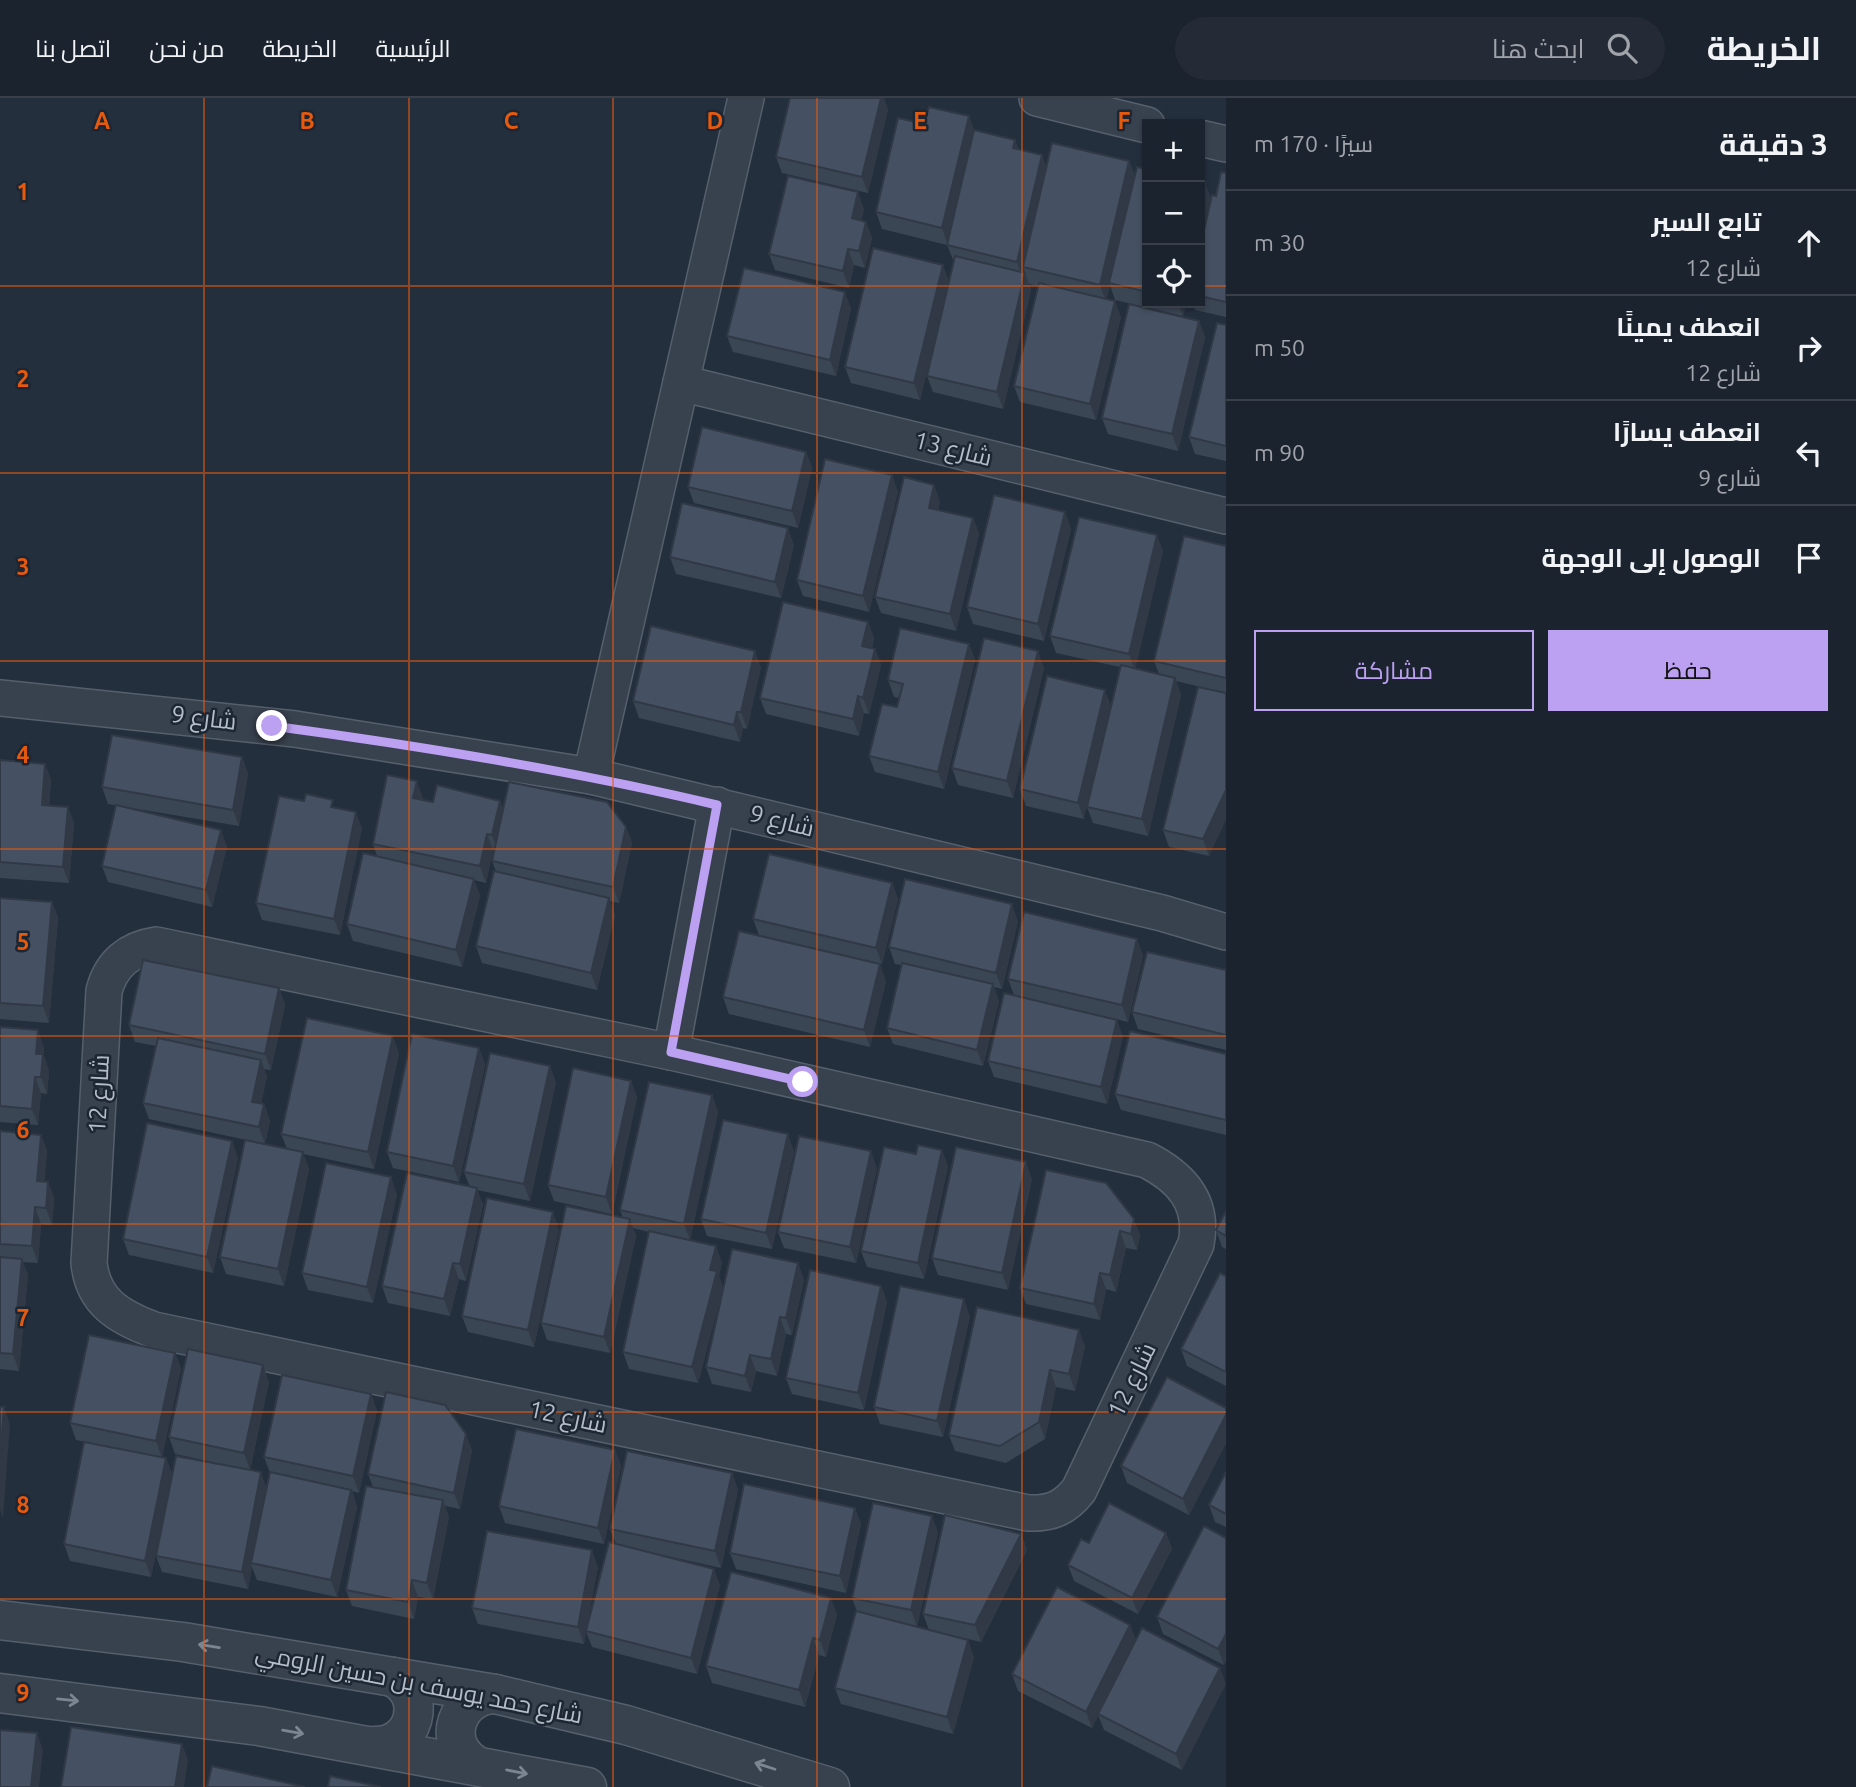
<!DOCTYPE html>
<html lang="ar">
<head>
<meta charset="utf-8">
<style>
  body { margin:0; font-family:Ubuntu,Cairo,sans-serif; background:#242b36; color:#f1f3f6; direction:rtl }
  .controls { position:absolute; right:21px; top:21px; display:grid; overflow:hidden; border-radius:0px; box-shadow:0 2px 5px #0004 }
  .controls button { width:63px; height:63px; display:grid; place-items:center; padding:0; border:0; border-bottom:2px solid #39404a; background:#1b232e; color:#f1f3f6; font:35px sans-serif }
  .stop { position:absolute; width:21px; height:21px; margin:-16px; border:5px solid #bca0f2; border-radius:50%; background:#fff }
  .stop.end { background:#bca0f2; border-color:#fff; box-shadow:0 2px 7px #0008 }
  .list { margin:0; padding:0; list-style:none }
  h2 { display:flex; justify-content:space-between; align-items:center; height:91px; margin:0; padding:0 28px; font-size:30px }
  h2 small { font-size:23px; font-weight:400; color:#a0a4aa }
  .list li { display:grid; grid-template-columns:46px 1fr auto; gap:21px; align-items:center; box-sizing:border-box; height:105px; padding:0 28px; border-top:2px solid #39404a }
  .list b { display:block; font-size:26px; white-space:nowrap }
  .list p { margin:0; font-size:23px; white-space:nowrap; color:#a0a4aa }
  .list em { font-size:23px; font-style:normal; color:#a0a4aa }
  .actions { display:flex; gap:14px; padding:21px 28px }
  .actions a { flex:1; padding:16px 0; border:2px solid #bca0f2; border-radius:0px; text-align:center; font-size:24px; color:#bca0f2 }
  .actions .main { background:#bca0f2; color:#111 }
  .icon { flex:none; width:38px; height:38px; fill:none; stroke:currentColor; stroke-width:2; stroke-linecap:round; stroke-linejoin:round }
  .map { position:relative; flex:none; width:1226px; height:1689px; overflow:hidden; direction:ltr }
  header { display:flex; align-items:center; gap:42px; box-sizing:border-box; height:98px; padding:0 35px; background:#1b232e; border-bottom:2px solid #39404a }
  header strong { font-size:33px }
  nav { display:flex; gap:38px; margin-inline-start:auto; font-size:24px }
  .search { width:490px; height:63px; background:#242b36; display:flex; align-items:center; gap:18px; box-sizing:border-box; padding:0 24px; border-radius:38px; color:#a0a4aa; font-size:26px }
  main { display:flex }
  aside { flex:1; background:#1b232e }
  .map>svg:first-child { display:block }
</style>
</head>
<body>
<header>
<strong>الخريطة</strong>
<div class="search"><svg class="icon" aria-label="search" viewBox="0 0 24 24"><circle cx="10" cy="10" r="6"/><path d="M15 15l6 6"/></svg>ابحث هنا</div>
<nav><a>الرئيسية</a><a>الخريطة</a><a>من نحن</a><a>اتصل بنا</a></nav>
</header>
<main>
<aside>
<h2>3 دقيقة<small>سيرًا · 170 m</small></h2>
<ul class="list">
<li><svg class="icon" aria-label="ahead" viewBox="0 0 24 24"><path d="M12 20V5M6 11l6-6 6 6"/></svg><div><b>تابع السير</b><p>شارع 12</p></div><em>30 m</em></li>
<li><svg class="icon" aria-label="right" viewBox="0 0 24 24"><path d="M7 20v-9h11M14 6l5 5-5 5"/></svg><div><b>انعطف يمينًا</b><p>شارع 12</p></div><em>50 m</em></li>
<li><svg class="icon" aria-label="left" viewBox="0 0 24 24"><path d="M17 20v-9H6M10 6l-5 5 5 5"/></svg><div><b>انعطف يسارًا</b><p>شارع 9</p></div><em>90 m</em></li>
<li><svg class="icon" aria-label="arrive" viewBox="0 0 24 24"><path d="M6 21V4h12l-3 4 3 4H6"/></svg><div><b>الوصول إلى الوجهة</b></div></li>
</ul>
<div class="actions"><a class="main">حفظ</a><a>مشاركة</a></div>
</aside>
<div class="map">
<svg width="1226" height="1689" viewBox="0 0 1226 1689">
  <rect width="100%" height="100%" fill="#242f3e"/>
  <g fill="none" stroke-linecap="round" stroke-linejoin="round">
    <g stroke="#565f6c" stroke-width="38">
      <g id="minor">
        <polyline points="1037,0 1147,27"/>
        <polyline points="1200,40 1226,46"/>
        <polyline points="681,285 1226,418"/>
        <polyline points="0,600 295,631 591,678 1162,815 1226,834"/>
        <polyline points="591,678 746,0"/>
        <path d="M156,847L671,954L1147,1062C1182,1080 1204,1105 1196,1146L1079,1392C1065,1410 1051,1416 1028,1415L154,1232C119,1219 93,1204 89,1165L104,893C111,866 129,851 156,847Z"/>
        <polyline points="671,954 717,707"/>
      </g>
    </g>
    <g stroke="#565f6c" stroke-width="41">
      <g id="tertiary">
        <polyline points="0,1522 183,1544 495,1596 626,1627 830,1689"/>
        <polyline points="0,1595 259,1628 587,1689"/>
        <path d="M374,1648C415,1649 429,1598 393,1579"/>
        <path d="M474,1666C440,1644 457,1597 495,1596"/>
      </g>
    </g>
    <use href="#minor" stroke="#38414e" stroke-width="35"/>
    <use href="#tertiary" stroke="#38414e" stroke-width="38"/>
  </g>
  <g fill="#3b4654">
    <polygon points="888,11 868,95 782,75 776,59"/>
    <polygon points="969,18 974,33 1015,42 1019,52 1042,57 1046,69 1129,63 1135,78 1147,71 1147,205 1186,205 1183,218 1115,202 1110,187 1106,201 1121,219 1096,322 1020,304 1014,288 1038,188 1029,186 1031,192 1003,311 933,294 927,278 954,164 947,147 882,131 876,114 924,26"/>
    <polygon points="1226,75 1226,219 1195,212 1192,205 1200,205 1200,83 1205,85 1211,101 1216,98"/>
    <polygon points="864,111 861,123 866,124 872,140 865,170 854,167 849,190 775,172 769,156"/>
    <polygon points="949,183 920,302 851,285 845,269"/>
    <polygon points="851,210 836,278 733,254 727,238"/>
    <polygon points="1199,223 1205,239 1178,353 1108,336 1102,320"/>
    <polygon points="1226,227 1226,363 1195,356 1189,339"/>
    <polygon points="806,354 812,370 798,430 694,405 688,389"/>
    <polygon points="898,393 869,514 803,498 797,482"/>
    <polygon points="940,403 938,412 973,420 979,436 956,533 881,515 875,499"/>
    <polygon points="1065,414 1071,431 1044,543 973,526 967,509"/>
    <polygon points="794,447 781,500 676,476 670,459"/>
    <polygon points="1226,448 1226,595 1176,583 1181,597 1148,738 1093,725 1087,709 1120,569 1056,555 1050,538 1163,453 1135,571 1159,576 1154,563"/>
    <polygon points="868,524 874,540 872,550 875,551 881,567 869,616 864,615 859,638 766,616 760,600"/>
    <polygon points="969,546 975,562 944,691 875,674 869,658 897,609 899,600 894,599 888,582"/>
    <polygon points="761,569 747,631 743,630 740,644 639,620 633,603"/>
    <polygon points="1044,570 1013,700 958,687 952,670"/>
    <polygon points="1047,578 1084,721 1026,708 1020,691"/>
    <polygon points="1226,595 1209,758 1169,749 1163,732"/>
    <polygon points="242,659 248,676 239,728 108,706 102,689"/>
    <polygon points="0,662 45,666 51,682 49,707 68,709 74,725 69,785 0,780"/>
    <polygon points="423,700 422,702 433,704 626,729 632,745 619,805 610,803 615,817 597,892 482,865 476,848 496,773 492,763 495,752 493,752 486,785 474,782 480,798 462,869 353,843 347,826 377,758 373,746"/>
    <polygon points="336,710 362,730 340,837 262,822 256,805"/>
    <polygon points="227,748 212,809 108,784 102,768"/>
    <polygon points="892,785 898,801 882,866 759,837 753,821"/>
    <polygon points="0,800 52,804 58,820 49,925 0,921"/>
    <polygon points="1018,823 1002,891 994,889 999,903 983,968 893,946 887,930 902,867 895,866 889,849"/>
    <polygon points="1143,857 1128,924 1014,897 1008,881"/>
    <polygon points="1226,872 1226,952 1138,931 1132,914"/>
    <polygon points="886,883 870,949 729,916 723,899"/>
    <polygon points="279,890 285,907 271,972 264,971 267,978 261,1006 264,1006 270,1023 265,1046 149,1021 143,1005 156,948 135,944 129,927"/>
    <polygon points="0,929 44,949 44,958 49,973 47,996 41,995 38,1027 0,1024"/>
    <polygon points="1123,938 1107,1006 994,979 988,963"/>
    <polygon points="479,950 485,967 459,1084 393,1070 387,1054"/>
    <polygon points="399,955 374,1071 303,1056 309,1071 284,1188 226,1176 220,1159 287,1051 281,1036"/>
    <polygon points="1226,956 1226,1037 1121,1012 1115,996"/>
    <polygon points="631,983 637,999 612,1116 554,1103 548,1087"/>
    <polygon points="556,984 530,1103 477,1092 483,1107 466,1183 459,1181 450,1218 388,1205 382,1188 470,1089 464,1074"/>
    <polygon points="712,997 718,1014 690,1142 722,1164 719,1178 723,1190 698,1285 629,1271 623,1254 649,1134 633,1130 636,1138 610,1255 547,1242 541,1225 623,1120 620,1112"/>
    <polygon points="0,1033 41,1037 47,1053 44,1083 48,1084 54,1100 52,1127 41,1126 38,1165 22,1164 28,1177 19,1273 0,1271"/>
    <polygon points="794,1053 772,1151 707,1138 701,1121"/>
    <polygon points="238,1060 213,1175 129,1157 123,1141"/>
    <polygon points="948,1068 924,1181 867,1169 861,1153"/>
    <polygon points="877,1070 856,1165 784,1150 778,1134"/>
    <polygon points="1046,1072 1140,1137 1137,1152 1126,1150 1116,1194 1106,1191 1100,1222 1026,1206 1020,1190"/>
    <polygon points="1032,1081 1008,1192 938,1177 932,1160"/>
    <polygon points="397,1096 373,1205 308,1192 302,1175"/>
    <polygon points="1226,1113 1226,1151 1222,1149 1216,1132"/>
    <polygon points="559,1131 534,1249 468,1234 462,1218"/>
    <polygon points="798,1165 804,1182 792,1237 786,1236 777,1278 756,1273 751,1294 712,1286 706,1269"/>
    <polygon points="1226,1178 1226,1288 1187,1268 1181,1251"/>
    <polygon points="881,1188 887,1204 864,1312 792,1296 786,1280"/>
    <polygon points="970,1218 943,1339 880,1326 874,1309"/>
    <polygon points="1085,1248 1075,1293 1056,1289 1045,1341 1006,1365 955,1353 949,1337"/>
    <polygon points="175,1255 181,1271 162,1359 166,1360 172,1376 250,1372 175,1356 169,1339 269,1284 250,1372 267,1390 270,1375 264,1359 371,1296 377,1313 359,1395 352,1393 357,1409 337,1499 257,1482 252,1469 248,1491 162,1474 156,1458 165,1413 151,1479 70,1463 64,1446 134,1354 76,1342 70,1325"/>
    <polygon points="1226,1310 1226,1345 1189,1417 1127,1385 1121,1368"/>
    <polygon points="472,1352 460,1411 445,1408 449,1419 433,1501 418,1499 414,1521 352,1508 346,1492 373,1389 368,1376"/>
    <polygon points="615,1352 621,1368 604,1446 505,1425 499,1408"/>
    <polygon points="1226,1374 1226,1429 1215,1424 1209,1407"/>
    <polygon points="732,1375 738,1392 721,1470 653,1455 720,1487 697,1576 592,1549 586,1534 584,1546 478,1526 472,1510 598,1469 587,1526 616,1446 610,1431"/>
    <polygon points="855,1410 861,1426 846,1495 736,1471 730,1455"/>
    <polygon points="1204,1428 1224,1567 1163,1536 1157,1519"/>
    <polygon points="938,1434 917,1529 974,1559 953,1636 841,1606 835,1590 857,1513 852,1500"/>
    <polygon points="1166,1435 1172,1451 1138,1516 1074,1483 1068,1467 1089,1445"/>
    <polygon points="1021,1436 1027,1452 981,1544 929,1532 923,1516"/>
    <polygon points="837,1516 826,1559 819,1557 805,1609 712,1585 706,1568"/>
    <polygon points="1130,1527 1136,1542 1182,1672 1104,1632 1098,1617 1092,1630 1018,1593 1012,1576"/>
  </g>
  <g fill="#303945">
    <polygon points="881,0 884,0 888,11 868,95 862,79"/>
    <polygon points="969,18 975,35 948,147 942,130"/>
    <polygon points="1015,42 1021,58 1013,50"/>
    <polygon points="1042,57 1048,74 1023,169 1025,174 1023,181 1017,164"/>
    <polygon points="1129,63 1135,79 1109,185 1110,187 1106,204 1100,187"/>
    <polygon points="1205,85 1211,101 1200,149 1200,108"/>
    <polygon points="858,94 864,111 858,137 852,120"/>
    <polygon points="866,124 872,140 865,170 859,153"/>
    <polygon points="848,151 854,167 849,190 843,173"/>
    <polygon points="943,167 949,183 920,302 914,285"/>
    <polygon points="1025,175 1031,192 1003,311 997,294"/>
    <polygon points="845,194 851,210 836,278 830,262"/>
    <polygon points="1115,203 1121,219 1096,322 1090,306"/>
    <polygon points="1178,205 1186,205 1183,218"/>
    <polygon points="1199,223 1205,239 1178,353 1172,336"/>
    <polygon points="806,354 812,370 798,430 792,413"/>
    <polygon points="892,377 898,393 869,514 863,498"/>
    <polygon points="934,387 940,403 935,426 929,410"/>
    <polygon points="1065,414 1071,431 1044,543 1038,526"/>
    <polygon points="973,420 979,436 956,533 950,516"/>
    <polygon points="788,430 794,447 781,500 775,484"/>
    <polygon points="1157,437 1163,453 1135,573 1129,556"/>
    <polygon points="868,524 874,540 868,564 862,548"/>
    <polygon points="969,546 975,562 944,691 938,674"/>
    <polygon points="875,551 881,567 869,616 863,600"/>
    <polygon points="755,553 761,569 747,631 741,614"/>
    <polygon points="1038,553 1044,570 1013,700 1007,683"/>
    <polygon points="1175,580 1181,597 1148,738 1142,721"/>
    <polygon points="1105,592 1111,608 1084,721 1078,705"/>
    <polygon points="858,598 864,615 859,638 853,621"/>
    <polygon points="737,614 743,630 740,644 734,627"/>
    <polygon points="242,659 248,676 239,728 233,712"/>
    <polygon points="45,666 51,682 48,723 42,707"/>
    <polygon points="417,683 423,700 419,716 413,700"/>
    <polygon points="1226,692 1226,722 1209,758 1203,741"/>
    <polygon points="500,703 506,719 498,753 492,737"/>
    <polygon points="68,709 74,725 69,785 63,769"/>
    <polygon points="356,714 362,730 340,837 334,821"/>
    <polygon points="626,729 632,745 619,805 613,789"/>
    <polygon points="221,732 227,748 212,809 206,792"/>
    <polygon points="487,736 493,752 486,785 480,768"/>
    <polygon points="474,781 480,798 462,869 456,852"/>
    <polygon points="892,785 898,801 882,866 876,850"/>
    <polygon points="609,800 615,817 597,892 591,875"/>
    <polygon points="52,804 58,820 49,925 43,908"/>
    <polygon points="1012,806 1018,823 1002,891 996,875"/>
    <polygon points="1137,841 1143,857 1128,924 1122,907"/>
    <polygon points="880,866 886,883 870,949 864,932"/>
    <polygon points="993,886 999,903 983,968 977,952"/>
    <polygon points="279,890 285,907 271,972 265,956"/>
    <polygon points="1117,922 1123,938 1107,1006 1101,989"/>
    <polygon points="38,932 44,949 44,958 49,973 47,996 41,979 36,956"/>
    <polygon points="393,938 399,955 374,1071 368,1054"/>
    <polygon points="479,950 485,967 459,1084 453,1068"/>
    <polygon points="261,962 267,978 258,1020 252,1004"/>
    <polygon points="550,968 556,984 530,1103 524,1086"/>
    <polygon points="35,979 41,995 38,1027 32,1011"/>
    <polygon points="631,983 637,999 612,1116 606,1099"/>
    <polygon points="712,997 718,1014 690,1142 684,1126"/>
    <polygon points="264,1006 270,1023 265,1046 259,1029"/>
    <polygon points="788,1036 794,1053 772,1151 766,1135"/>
    <polygon points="41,1037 47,1053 43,1099 37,1083"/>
    <polygon points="232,1043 238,1060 213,1175 207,1159"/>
    <polygon points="942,1052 948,1068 924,1181 918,1165"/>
    <polygon points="871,1053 877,1070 856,1165 850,1149"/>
    <polygon points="303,1054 309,1071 284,1188 278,1171"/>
    <polygon points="1026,1064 1032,1081 1008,1192 1002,1175"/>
    <polygon points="391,1079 397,1096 373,1205 367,1189"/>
    <polygon points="48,1084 54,1100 52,1127 46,1110"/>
    <polygon points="477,1090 483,1107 466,1183 460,1166"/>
    <polygon points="35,1109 41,1126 38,1165 32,1148"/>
    <polygon points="553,1114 559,1131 534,1249 528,1232"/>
    <polygon points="630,1121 636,1138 610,1255 604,1239"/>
    <polygon points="1134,1121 1140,1137 1137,1152 1131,1136"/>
    <polygon points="1120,1133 1126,1150 1116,1194 1110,1177"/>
    <polygon points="716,1148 722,1164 719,1178 723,1190 698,1285 692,1269"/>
    <polygon points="22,1161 28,1177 19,1273 13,1256"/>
    <polygon points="453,1165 459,1181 450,1218 444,1201"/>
    <polygon points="798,1165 804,1182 792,1237 786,1220"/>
    <polygon points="1100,1175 1106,1191 1100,1222 1094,1206"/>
    <polygon points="881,1188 887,1204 864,1312 858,1295"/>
    <polygon points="964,1201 970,1218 943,1339 937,1323"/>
    <polygon points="780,1219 786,1236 777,1278 771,1261"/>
    <polygon points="1079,1232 1085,1248 1075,1293 1069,1276"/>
    <polygon points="175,1255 181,1271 162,1360 156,1343"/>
    <polygon points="750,1257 756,1273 751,1294 745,1278"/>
    <polygon points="263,1267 269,1284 250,1372 244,1355"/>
    <polygon points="1050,1272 1056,1289 1045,1341 1039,1324"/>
    <polygon points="371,1296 377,1313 359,1395 353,1378"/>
    <polygon points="4,1309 10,1326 3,1420 0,1412 0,1361"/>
    <polygon points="1226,1317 1226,1345 1189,1417 1183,1401"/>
    <polygon points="466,1336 472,1352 460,1411 454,1395"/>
    <polygon points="615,1352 621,1368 604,1446 598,1430"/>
    <polygon points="166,1360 172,1377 151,1479 145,1463"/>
    <polygon points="261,1374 267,1391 251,1465 252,1469 248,1491 242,1474"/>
    <polygon points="732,1375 738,1392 721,1470 715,1453"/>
    <polygon points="351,1392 357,1409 337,1499 331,1482"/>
    <polygon points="443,1402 449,1419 433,1501 427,1485"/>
    <polygon points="855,1410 861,1426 846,1495 840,1478"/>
    <polygon points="932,1418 938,1434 917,1529 911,1512"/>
    <polygon points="1166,1435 1172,1451 1138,1516 1132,1500"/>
    <polygon points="1021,1436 1027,1452 981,1544 975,1527"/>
    <polygon points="592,1452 598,1469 584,1546 578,1529"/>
    <polygon points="714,1471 720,1487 697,1576 691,1560"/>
    <polygon points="412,1482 418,1499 414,1521 408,1504"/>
    <polygon points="831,1500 837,1516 826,1559 820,1542"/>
    <polygon points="1130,1527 1136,1543 1092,1630 1086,1614"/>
    <polygon points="1226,1536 1226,1564 1224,1567 1218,1551"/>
    <polygon points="813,1540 819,1557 805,1609 799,1592"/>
    <polygon points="968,1542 974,1559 953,1636 947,1619"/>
    <polygon points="1220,1570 1226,1586 1182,1672 1176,1656"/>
    <polygon points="37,1635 43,1652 39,1689 31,1689"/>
    <polygon points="182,1646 188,1662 184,1689 175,1689"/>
  </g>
  <g fill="#455162" stroke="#303945" stroke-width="2">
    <polygon points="790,0 881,0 862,79 776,59"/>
    <polygon points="929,9 969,18 942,130 876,114 898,20 924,26"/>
    <polygon points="974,32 1015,42 1013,50 1042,57 1017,164 947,147"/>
    <polygon points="1052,45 1129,63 1100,187 1023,169"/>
    <polygon points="1137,69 1147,71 1147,194 1109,185"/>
    <polygon points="1221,74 1226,75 1226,204 1200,198 1200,149 1212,97 1216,98"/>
    <polygon points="788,78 858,94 852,120 866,124 859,153 848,151 843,173 769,156"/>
    <polygon points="1200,83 1205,85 1200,108"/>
    <polygon points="873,150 943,167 914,285 845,269"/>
    <polygon points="955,158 1025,175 997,294 927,278"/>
    <polygon points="744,170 845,194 830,262 727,238"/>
    <polygon points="1039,185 1115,203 1090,306 1014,288"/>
    <polygon points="1129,206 1199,223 1172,336 1102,320"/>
    <polygon points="1217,225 1226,227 1226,348 1189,339"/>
    <polygon points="702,329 806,354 792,413 688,389"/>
    <polygon points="825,361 892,377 863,498 797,482"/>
    <polygon points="904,379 934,387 929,410 973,420 950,516 875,499"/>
    <polygon points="994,397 1065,414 1038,526 967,509"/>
    <polygon points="682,405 788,430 775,484 670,459"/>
    <polygon points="1079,419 1157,437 1129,556 1050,538"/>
    <polygon points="1184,438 1226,448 1226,580 1154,563"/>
    <polygon points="783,504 868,524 862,548 875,551 863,600 858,598 853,621 760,600"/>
    <polygon points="651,528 755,553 741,614 737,614 734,627 633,603"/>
    <polygon points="900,530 969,546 938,674 869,658 882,606 897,609 903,586 888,582"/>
    <polygon points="984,540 1038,553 1007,683 952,670"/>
    <polygon points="1121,567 1175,580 1142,721 1087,709"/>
    <polygon points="1047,578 1105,592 1078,705 1020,691"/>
    <polygon points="1198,589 1226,595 1226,692 1203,741 1163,732"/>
    <polygon points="112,637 242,659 233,712 102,689"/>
    <polygon points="0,662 45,666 42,707 68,709 63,769 0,764"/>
    <polygon points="387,677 417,683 413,700 433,704 437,687 500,703 492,737 487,736 480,768 373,746"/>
    <polygon points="509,684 607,704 626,729 613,789 492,763"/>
    <polygon points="306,696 333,702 331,709 356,714 334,821 256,805 279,698 304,703"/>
    <polygon points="116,707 221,732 206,792 102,768"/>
    <polygon points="363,755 474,781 456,852 347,826"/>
    <polygon points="769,756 892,785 876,850 753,821"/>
    <polygon points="494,773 609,800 591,875 476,848"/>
    <polygon points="905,781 1012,806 996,875 889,849"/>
    <polygon points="0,800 52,804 43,908 0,905"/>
    <polygon points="1024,814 1137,841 1122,907 1008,881"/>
    <polygon points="739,833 880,866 864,932 723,899"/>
    <polygon points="1147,854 1226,872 1226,937 1132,914"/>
    <polygon points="143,862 279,890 265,956 129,927"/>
    <polygon points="902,865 993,886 977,952 887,930"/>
    <polygon points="1004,895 1117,922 1101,989 988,963"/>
    <polygon points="307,920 393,938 368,1054 281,1036"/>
    <polygon points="0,929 38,932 36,956 43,956 41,979 35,979 32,1011 0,1008"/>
    <polygon points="1130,933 1226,956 1226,1022 1115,996"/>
    <polygon points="412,936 479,950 453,1068 387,1054"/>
    <polygon points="158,940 261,962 252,1004 264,1006 259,1029 143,1005"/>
    <polygon points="490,955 550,968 524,1086 464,1074"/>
    <polygon points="573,970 631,983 606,1099 548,1087"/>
    <polygon points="649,984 712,997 684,1126 620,1112"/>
    <polygon points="723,1022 788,1036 766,1135 701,1121"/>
    <polygon points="147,1025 232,1043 207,1159 123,1141"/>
    <polygon points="0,1033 41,1037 37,1083 48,1084 46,1110 35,1109 32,1148 0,1146"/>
    <polygon points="799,1038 871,1053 850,1149 778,1134"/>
    <polygon points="245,1042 303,1054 278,1171 220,1159"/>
    <polygon points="918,1047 942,1052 918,1165 861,1153 884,1049 916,1056"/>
    <polygon points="956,1049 1026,1064 1002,1175 932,1160"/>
    <polygon points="326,1065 391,1079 367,1189 302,1175"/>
    <polygon points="1046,1072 1106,1085 1134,1121 1131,1136 1120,1133 1110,1177 1100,1175 1094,1206 1020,1190"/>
    <polygon points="407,1075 477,1090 460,1166 453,1165 444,1201 382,1188"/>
    <polygon points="487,1100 553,1114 528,1232 462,1218"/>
    <polygon points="566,1108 630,1121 604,1239 541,1225"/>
    <polygon points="1226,1113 1226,1138 1216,1132"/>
    <polygon points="649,1133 716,1148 710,1172 717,1173 692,1269 623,1254"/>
    <polygon points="732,1151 798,1165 786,1220 780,1219 771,1261 750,1257 745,1278 706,1269"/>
    <polygon points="0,1159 22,1161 13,1256 0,1255"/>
    <polygon points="810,1172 881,1188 858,1295 786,1280"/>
    <polygon points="1220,1175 1226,1178 1226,1274 1181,1251"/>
    <polygon points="900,1188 964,1201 937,1323 874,1309"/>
    <polygon points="977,1209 1079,1232 1069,1276 1050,1272 1039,1324 1000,1348 949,1337"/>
    <polygon points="89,1237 175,1255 156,1343 70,1325"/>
    <polygon points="188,1251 263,1267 244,1355 169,1339"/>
    <polygon points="282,1277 371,1296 353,1378 264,1359"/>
    <polygon points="1167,1279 1226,1310 1226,1317 1183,1401 1121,1368"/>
    <polygon points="386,1294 445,1307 466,1336 454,1395 368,1376"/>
    <polygon points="0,1309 4,1309 0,1361"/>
    <polygon points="516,1331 615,1352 598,1430 499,1408"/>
    <polygon points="84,1344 166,1360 145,1463 64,1446"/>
    <polygon points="627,1353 732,1375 715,1453 610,1431"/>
    <polygon points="176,1358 261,1374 242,1474 156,1458"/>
    <polygon points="270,1374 351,1392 331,1482 251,1465"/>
    <polygon points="1226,1374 1226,1416 1209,1407"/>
    <polygon points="744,1386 855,1410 840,1478 730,1455"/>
    <polygon points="366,1388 443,1402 427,1485 412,1482 408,1504 346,1492"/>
    <polygon points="873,1405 932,1418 911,1512 852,1500"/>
    <polygon points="1109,1405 1166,1435 1132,1500 1068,1467 1081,1441 1089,1445"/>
    <polygon points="945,1417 1021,1436 975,1527 923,1516"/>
    <polygon points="1204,1428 1226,1440 1226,1536 1218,1551 1157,1519"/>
    <polygon points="487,1433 592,1452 578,1529 472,1510"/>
    <polygon points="609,1444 714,1471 691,1560 586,1533"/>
    <polygon points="731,1474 831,1500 820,1542 813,1540 799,1592 706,1568"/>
    <polygon points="1057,1489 1130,1527 1086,1614 1012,1576"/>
    <polygon points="856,1513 968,1542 947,1619 835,1590"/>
    <polygon points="1142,1530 1220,1570 1176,1656 1098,1616"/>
    <polygon points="71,1629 182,1646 175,1689 61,1689"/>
    <polygon points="0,1632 37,1635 31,1689 0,1689"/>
    <polygon points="212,1668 305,1689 207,1689"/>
    <polygon points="330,1678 381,1689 328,1689"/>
  </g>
  <defs><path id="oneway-shaft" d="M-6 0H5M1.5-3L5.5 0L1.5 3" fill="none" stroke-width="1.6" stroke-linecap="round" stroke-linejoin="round" transform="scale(1.75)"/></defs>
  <g stroke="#7c8592">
    <use href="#oneway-shaft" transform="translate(209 1548) rotate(-171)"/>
    <use href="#oneway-shaft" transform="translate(68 1602) rotate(6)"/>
    <use href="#oneway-shaft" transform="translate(293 1634) rotate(10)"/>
    <use href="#oneway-shaft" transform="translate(765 1668) rotate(-162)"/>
    <use href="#oneway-shaft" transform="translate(517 1674) rotate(11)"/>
  </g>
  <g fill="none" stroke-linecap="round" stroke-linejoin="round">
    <path stroke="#bca0f2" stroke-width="9" d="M272,628C422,648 570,672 717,707L671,954L803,984"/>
  </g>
  <path fill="none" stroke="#e8590c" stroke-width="2" stroke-opacity="0.55" d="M204,0V1689M409,0V1689M613,0V1689M817,0V1689M1022,0V1689M0,188H1147M1200,188H1226M0,375H1226M0,563H1226M0,751H1226M0,938H1226M0,1126H1226M0,1314H1226M0,1501H1226"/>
  <g text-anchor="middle" stroke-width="5" stroke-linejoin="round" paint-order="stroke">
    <g font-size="24" fill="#b4bcc9" stroke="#1d2633">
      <text transform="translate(953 351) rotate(14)" y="8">شارع 13</text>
      <text transform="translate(204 620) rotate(7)" y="8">شارع 9</text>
      <text transform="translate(782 723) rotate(14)" y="8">شارع 9</text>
      <text transform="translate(99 996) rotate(-87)" y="8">شارع 12</text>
      <text transform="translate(1132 1282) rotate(-64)" y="8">شارع 12</text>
      <text transform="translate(568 1319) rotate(12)" y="8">شارع 12</text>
      <text transform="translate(419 1586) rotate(11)" y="8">شارع حمد يوسف بن حسين الرومي</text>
    </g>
  </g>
  <g font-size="23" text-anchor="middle" font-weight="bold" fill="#e8590c" stroke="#1d2633" stroke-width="5" stroke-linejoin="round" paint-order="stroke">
    <text x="102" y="31">A</text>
    <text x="307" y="31">B</text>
    <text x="511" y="31">C</text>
    <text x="715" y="31">D</text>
    <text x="920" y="31">E</text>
    <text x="1124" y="31">F</text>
    <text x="23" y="102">1</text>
    <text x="23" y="289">2</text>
    <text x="23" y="477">3</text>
    <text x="23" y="665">4</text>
    <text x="23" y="852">5</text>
    <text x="23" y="1040">6</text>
    <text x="23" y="1228">7</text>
    <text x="23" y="1415">8</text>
    <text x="23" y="1603">9</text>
  </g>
</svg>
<div class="controls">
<button>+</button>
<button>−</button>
<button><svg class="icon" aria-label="locate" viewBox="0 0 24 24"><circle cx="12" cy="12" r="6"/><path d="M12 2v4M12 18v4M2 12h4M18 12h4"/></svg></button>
</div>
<div class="stop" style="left:803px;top:984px"></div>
<div class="stop end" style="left:272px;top:628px"></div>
</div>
</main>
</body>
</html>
